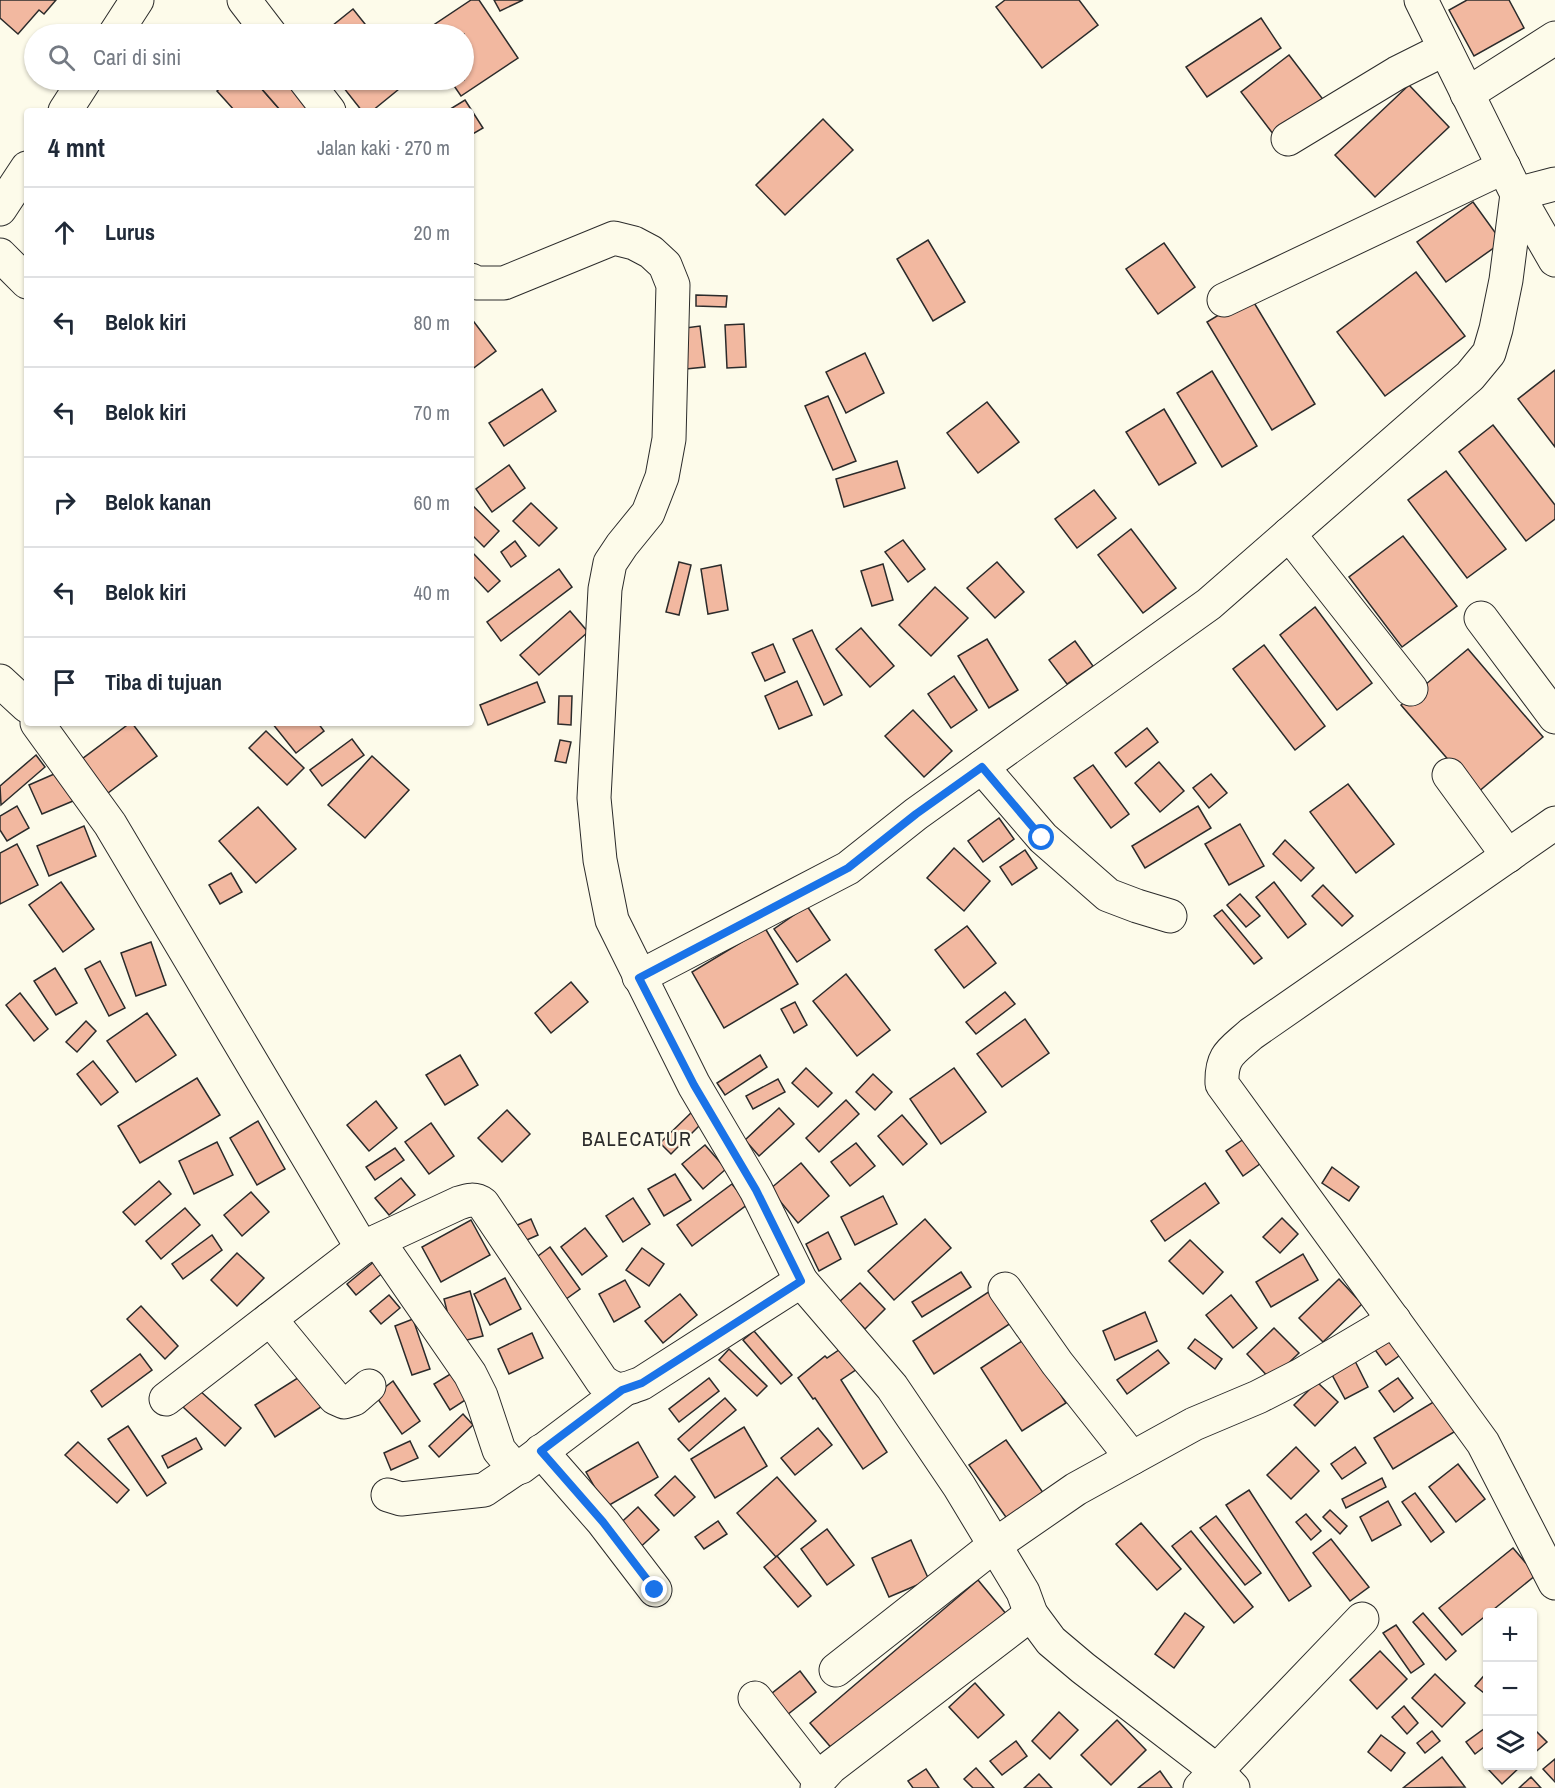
<!DOCTYPE html>
<html lang="id">
<head>
<meta charset="utf-8">
<style>
  body { margin:0; font-family:"Archivo Narrow",sans-serif; background:#f6f6f7; color:#1f2937 }
  .controls { position:absolute; right:18px; bottom:18px; display:grid; overflow:hidden; border-radius:6px; box-shadow:0 2px 4px #0004 }
  .controls button { width:54px; height:54px; display:grid; place-items:center; padding:0; border:0; border-bottom:2px solid #e0e1e3; background:#fff; color:#1f2937; font:30px sans-serif }
  .stop { position:absolute; width:18px; height:18px; margin:-14px; border:4px solid #1a73e8; border-radius:50%; background:#fff }
  .stop.end { background:#1a73e8; border-color:#fff; box-shadow:0 2px 6px #0008 }
  .list { margin:0; padding:0; list-style:none }
  h2 { display:flex; justify-content:space-between; align-items:center; height:78px; margin:0; padding:0 24px; font-size:26px }
  h2 small { font-size:20px; font-weight:400; color:#747a83 }
  .list li { display:grid; grid-template-columns:39px 1fr auto; gap:18px; align-items:center; box-sizing:border-box; height:90px; padding:0 24px; border-top:2px solid #e0e1e3 }
  .list b { display:block; font-size:22px; white-space:nowrap }
  .list em { font-size:20px; font-style:normal; color:#747a83 }
  .icon { flex:none; width:33px; height:33px; fill:none; stroke:currentColor; stroke-width:2; stroke-linecap:round; stroke-linejoin:round }
  .map { position:relative; flex:none; width:1555px; height:1788px; overflow:hidden }
  .search { position:absolute; background:#fff; box-shadow:0 2px 4px #0004; left:24px; top:24px; width:450px; height:66px; display:flex; align-items:center; gap:15px; box-sizing:border-box; padding:0 21px; border-radius:33px; color:#747a83; font-size:22px }
  .panel { position:absolute; background:#fff; box-shadow:0 2px 4px #0004; left:24px; top:108px; width:450px; height:618px; border-radius:6px }
  .map>svg:first-child { display:block }
</style>
</head>
<body>
<div class="map">
<svg width="1555" height="1788" viewBox="0 0 1555 1788">
  <rect width="100%" height="100%" fill="#fdfbea"/>
  <g fill="#f2b8a0" stroke="#2b2b2b" stroke-width="1.5">
    <polygon points="0,0 56,0 44,14 39,10 18,34 0,18"/>
    <polygon points="471,0 479,0 518,58 461,96 450,80 464,80 464,34 420,34"/>
    <polygon points="494,0 523,0 500,11"/>
    <polygon points="1005,0 1079,0 1098,25 1042,68 996,7"/>
    <polygon points="1467,0 1509,0 1524,28 1474,56 1449,10"/>
    <polygon points="353,9 373,34 322,34"/>
    <polygon points="1261,18 1281,48 1207,97 1186,67"/>
    <polygon points="1289,55 1325,102 1277,139 1241,92"/>
    <polygon points="230,80 254,80 281,111 235,111 217,91"/>
    <polygon points="254,80 295,80 321,111 281,111"/>
    <polygon points="352,80 400,80 404,85 372,111 362,111 343,87"/>
    <polygon points="1409,85 1449,127 1375,197 1335,155"/>
    <polygon points="465,100 483,128 471,135 471,111 447,111"/>
    <polygon points="823,119 853,150 785,215 756,185"/>
    <polygon points="1473,202 1502,242 1446,282 1417,242"/>
    <polygon points="928,240 965,302 933,321 897,259"/>
    <polygon points="1164,243 1195,287 1158,314 1126,269"/>
    <polygon points="1416,272 1465,336 1385,396 1337,332"/>
    <polygon points="696,295 727,296 726,307 696,306"/>
    <polygon points="1250,296 1315,404 1272,430 1207,322"/>
    <polygon points="471,318 496,351 471,370"/>
    <polygon points="744,324 746,367 727,368 725,325"/>
    <polygon points="700,326 705,367 676,370 671,330"/>
    <polygon points="865,353 884,393 846,413 826,372"/>
    <polygon points="1555,370 1555,447 1518,399"/>
    <polygon points="1212,371 1257,446 1222,467 1177,393"/>
    <polygon points="542,389 556,411 504,446 489,423"/>
    <polygon points="828,396 856,461 833,470 805,406"/>
    <polygon points="987,402 1019,442 978,473 947,433"/>
    <polygon points="1164,409 1196,463 1159,485 1126,432"/>
    <polygon points="1493,425 1555,505 1555,519 1526,541 1459,452"/>
    <polygon points="897,461 905,488 844,507 836,479"/>
    <polygon points="509,465 525,488 492,512 476,489"/>
    <polygon points="1446,471 1506,549 1467,578 1408,500"/>
    <polygon points="1094,490 1116,518 1077,548 1055,519"/>
    <polygon points="531,503 557,528 539,546 513,521"/>
    <polygon points="471,504 499,531 484,547 471,534"/>
    <polygon points="1131,529 1176,588 1143,613 1098,555"/>
    <polygon points="1403,536 1457,606 1402,647 1349,577"/>
    <polygon points="903,540 925,569 908,582 885,552"/>
    <polygon points="515,541 526,556 511,567 501,552"/>
    <polygon points="471,551 500,581 488,592 471,574"/>
    <polygon points="679,562 691,565 679,615 666,612"/>
    <polygon points="997,562 1024,592 995,618 967,588"/>
    <polygon points="883,564 893,600 872,606 861,571"/>
    <polygon points="721,565 728,610 708,614 701,569"/>
    <polygon points="559,569 572,587 501,641 487,622"/>
    <polygon points="935,587 968,618 931,656 899,625"/>
    <polygon points="1315,607 1372,683 1337,710 1280,635"/>
    <polygon points="570,611 588,632 539,675 520,655"/>
    <polygon points="861,628 894,666 870,687 836,649"/>
    <polygon points="812,630 842,695 824,705 793,639"/>
    <polygon points="987,639 1018,690 989,708 958,656"/>
    <polygon points="1075,641 1093,666 1067,684 1049,660"/>
    <polygon points="773,644 785,672 765,681 752,653"/>
    <polygon points="1264,645 1325,726 1295,750 1233,669"/>
    <polygon points="1468,649 1543,737 1477,793 1401,705"/>
    <polygon points="954,676 977,710 951,728 928,694"/>
    <polygon points="797,681 812,715 779,729 765,696"/>
    <polygon points="537,682 545,702 488,725 480,705"/>
    <polygon points="559,696 572,696 571,725 558,724"/>
    <polygon points="913,710 952,751 924,777 885,736"/>
    <polygon points="130,723 132,723 157,756 108,793 82,759"/>
    <polygon points="272,723 318,723 324,731 296,753"/>
    <polygon points="1147,728 1158,742 1126,767 1115,753"/>
    <polygon points="266,731 304,768 287,785 249,748"/>
    <polygon points="352,739 364,755 322,786 310,770"/>
    <polygon points="560,740 571,742 566,763 555,761"/>
    <polygon points="36,755 45,767 1,805 0,786"/>
    <polygon points="372,756 409,790 365,838 328,805"/>
    <polygon points="1159,762 1184,791 1160,812 1135,783"/>
    <polygon points="1093,765 1129,814 1111,828 1074,778"/>
    <polygon points="61,771 73,801 42,814 29,785"/>
    <polygon points="1211,774 1227,793 1209,808 1193,788"/>
    <polygon points="1348,784 1394,844 1356,873 1310,812"/>
    <polygon points="17,806 29,828 7,841 0,830 0,816"/>
    <polygon points="1198,806 1211,828 1145,868 1132,846"/>
    <polygon points="258,807 296,849 256,883 219,841"/>
    <polygon points="999,818 1014,839 983,862 968,841"/>
    <polygon points="1240,824 1264,866 1229,885 1205,844"/>
    <polygon points="84,826 96,856 49,876 37,846"/>
    <polygon points="1285,840 1314,868 1301,881 1273,854"/>
    <polygon points="17,844 38,885 0,904 0,853"/>
    <polygon points="954,848 990,881 964,911 927,878"/>
    <polygon points="1025,850 1037,868 1012,885 1000,867"/>
    <polygon points="231,873 242,892 220,904 209,885"/>
    <polygon points="61,882 94,929 63,952 29,905"/>
    <polygon points="1274,882 1306,924 1288,938 1256,897"/>
    <polygon points="1323,885 1353,916 1342,926 1312,896"/>
    <polygon points="1240,894 1260,916 1246,927 1227,905"/>
    <polygon points="807,906 830,940 797,962 774,929"/>
    <polygon points="1222,910 1262,958 1254,964 1214,916"/>
    <polygon points="967,926 996,963 964,988 935,950"/>
    <polygon points="765,928 798,984 724,1028 692,972"/>
    <polygon points="151,942 166,985 136,996 121,953"/>
    <polygon points="100,961 125,1008 109,1016 85,969"/>
    <polygon points="55,968 77,1003 56,1015 34,981"/>
    <polygon points="846,974 890,1030 857,1056 813,1001"/>
    <polygon points="571,982 588,1002 551,1033 535,1013"/>
    <polygon points="1005,992 1015,1004 976,1034 966,1022"/>
    <polygon points="20,993 48,1029 34,1041 6,1005"/>
    <polygon points="795,1002 807,1025 794,1033 781,1009"/>
    <polygon points="147,1013 176,1055 136,1082 107,1041"/>
    <polygon points="1025,1019 1049,1053 1002,1087 977,1054"/>
    <polygon points="86,1021 96,1031 77,1052 66,1042"/>
    <polygon points="460,1055 478,1085 445,1105 426,1075"/>
    <polygon points="760,1055 767,1067 725,1095 717,1083"/>
    <polygon points="93,1061 118,1092 101,1105 77,1074"/>
    <polygon points="806,1068 832,1093 818,1107 792,1083"/>
    <polygon points="954,1068 986,1112 941,1144 910,1099"/>
    <polygon points="873,1074 892,1092 875,1110 856,1092"/>
    <polygon points="197,1078 220,1115 140,1163 118,1126"/>
    <polygon points="778,1079 785,1092 753,1109 746,1096"/>
    <polygon points="846,1100 859,1114 819,1152 806,1138"/>
    <polygon points="376,1101 397,1128 369,1151 347,1125"/>
    <polygon points="779,1108 794,1124 759,1156 745,1140"/>
    <polygon points="695,1109 705,1120 671,1154 660,1143"/>
    <polygon points="507,1110 530,1134 502,1162 478,1138"/>
    <polygon points="902,1115 927,1144 903,1165 878,1136"/>
    <polygon points="258,1121 285,1169 257,1185 230,1138"/>
    <polygon points="431,1123 454,1156 429,1174 405,1142"/>
    <polygon points="1247,1137 1264,1161 1243,1176 1226,1151"/>
    <polygon points="217,1142 233,1175 194,1194 179,1161"/>
    <polygon points="856,1143 875,1166 850,1186 831,1162"/>
    <polygon points="705,1145 726,1169 703,1189 682,1164"/>
    <polygon points="395,1148 404,1160 375,1180 366,1167"/>
    <polygon points="801,1163 829,1196 798,1223 770,1189"/>
    <polygon points="1332,1167 1359,1187 1349,1201 1322,1183"/>
    <polygon points="675,1174 691,1200 664,1216 648,1189"/>
    <polygon points="401,1178 415,1195 389,1215 375,1198"/>
    <polygon points="159,1181 171,1194 135,1225 123,1212"/>
    <polygon points="1205,1183 1219,1203 1165,1241 1151,1221"/>
    <polygon points="732,1184 748,1204 692,1246 677,1225"/>
    <polygon points="251,1192 269,1212 242,1236 224,1215"/>
    <polygon points="883,1196 897,1224 855,1245 841,1217"/>
    <polygon points="633,1198 650,1224 623,1242 606,1216"/>
    <polygon points="185,1208 200,1225 161,1259 146,1241"/>
    <polygon points="1282,1218 1298,1234 1280,1253 1263,1237"/>
    <polygon points="531,1219 538,1235 513,1246 506,1230"/>
    <polygon points="925,1219 951,1248 894,1300 868,1271"/>
    <polygon points="471,1220 490,1255 441,1282 422,1247"/>
    <polygon points="585,1228 607,1256 582,1275 561,1247"/>
    <polygon points="828,1232 841,1259 819,1271 806,1244"/>
    <polygon points="212,1235 222,1250 183,1279 172,1264"/>
    <polygon points="1190,1240 1223,1272 1203,1294 1169,1261"/>
    <polygon points="550,1247 580,1289 555,1307 526,1265"/>
    <polygon points="642,1248 664,1264 649,1286 626,1270"/>
    <polygon points="237,1253 264,1278 237,1306 211,1280"/>
    <polygon points="1303,1254 1318,1280 1271,1307 1256,1282"/>
    <polygon points="376,1260 385,1271 356,1295 347,1284"/>
    <polygon points="961,1272 971,1287 922,1317 912,1302"/>
    <polygon points="505,1278 521,1309 490,1325 474,1294"/>
    <polygon points="1339,1279 1362,1304 1323,1342 1299,1318"/>
    <polygon points="625,1280 640,1307 614,1322 599,1294"/>
    <polygon points="860,1283 885,1309 865,1329 839,1302"/>
    <polygon points="470,1291 483,1336 455,1343 444,1299"/>
    <polygon points="990,1291 1011,1323 934,1374 913,1341"/>
    <polygon points="680,1294 697,1315 663,1343 645,1321"/>
    <polygon points="389,1295 400,1308 381,1324 370,1311"/>
    <polygon points="1231,1295 1257,1328 1233,1348 1206,1315"/>
    <polygon points="141,1306 178,1346 165,1359 127,1319"/>
    <polygon points="1145,1312 1157,1341 1115,1360 1103,1331"/>
    <polygon points="413,1319 430,1369 412,1375 395,1326"/>
    <polygon points="1274,1328 1299,1353 1271,1380 1247,1354"/>
    <polygon points="754,1331 792,1375 781,1384 743,1340"/>
    <polygon points="532,1333 543,1358 509,1374 498,1349"/>
    <polygon points="1393,1333 1406,1351 1386,1365 1373,1347"/>
    <polygon points="1025,1339 1066,1403 1022,1431 981,1368"/>
    <polygon points="1195,1339 1222,1359 1215,1369 1188,1348"/>
    <polygon points="849,1343 863,1365 841,1380 887,1452 863,1469 815,1398 813,1399 798,1378 825,1356 827,1358"/>
    <polygon points="729,1349 767,1386 757,1396 719,1360"/>
    <polygon points="1158,1350 1169,1363 1127,1394 1117,1380"/>
    <polygon points="140,1354 152,1370 102,1407 91,1391"/>
    <polygon points="1354,1359 1368,1387 1345,1399 1330,1371"/>
    <polygon points="457,1370 473,1395 450,1410 434,1384"/>
    <polygon points="304,1374 324,1405 275,1437 255,1405"/>
    <polygon points="709,1378 719,1391 679,1422 669,1409"/>
    <polygon points="1398,1378 1413,1398 1394,1412 1379,1391"/>
    <polygon points="393,1381 420,1421 402,1434 375,1395"/>
    <polygon points="1317,1382 1338,1402 1315,1426 1294,1405"/>
    <polygon points="199,1390 241,1428 225,1446 183,1407"/>
    <polygon points="725,1398 736,1410 689,1451 678,1439"/>
    <polygon points="1440,1398 1459,1429 1393,1469 1374,1438"/>
    <polygon points="463,1414 473,1425 439,1457 429,1446"/>
    <polygon points="128,1426 166,1483 147,1496 108,1439"/>
    <polygon points="744,1427 767,1466 715,1498 691,1459"/>
    <polygon points="818,1428 832,1445 795,1475 781,1458"/>
    <polygon points="196,1438 202,1449 168,1468 162,1456"/>
    <polygon points="1006,1440 1044,1494 1008,1520 969,1465"/>
    <polygon points="410,1441 418,1458 391,1470 384,1453"/>
    <polygon points="78,1442 129,1490 117,1503 65,1455"/>
    <polygon points="638,1442 658,1477 606,1507 586,1472"/>
    <polygon points="1296,1447 1319,1471 1291,1499 1267,1475"/>
    <polygon points="1355,1447 1366,1463 1342,1479 1331,1464"/>
    <polygon points="1458,1464 1485,1499 1456,1522 1429,1487"/>
    <polygon points="675,1476 695,1497 674,1516 655,1495"/>
    <polygon points="777,1477 816,1521 776,1557 737,1513"/>
    <polygon points="1382,1478 1386,1487 1346,1508 1342,1499"/>
    <polygon points="1249,1490 1311,1586 1289,1601 1226,1505"/>
    <polygon points="1415,1493 1444,1532 1431,1542 1402,1502"/>
    <polygon points="1388,1501 1401,1525 1372,1541 1360,1517"/>
    <polygon points="638,1507 659,1530 635,1552 614,1529"/>
    <polygon points="1330,1510 1347,1526 1340,1534 1323,1517"/>
    <polygon points="1306,1514 1321,1531 1311,1540 1296,1522"/>
    <polygon points="1216,1516 1261,1573 1245,1585 1200,1528"/>
    <polygon points="718,1521 727,1534 704,1549 695,1537"/>
    <polygon points="1141,1523 1181,1569 1157,1590 1116,1544"/>
    <polygon points="827,1529 854,1565 827,1585 801,1549"/>
    <polygon points="1191,1531 1253,1607 1234,1623 1172,1546"/>
    <polygon points="1331,1539 1369,1587 1350,1601 1313,1553"/>
    <polygon points="911,1540 929,1580 889,1597 872,1558"/>
    <polygon points="1513,1548 1536,1575 1462,1635 1439,1608"/>
    <polygon points="777,1556 811,1596 798,1607 764,1567"/>
    <polygon points="978,1580 1007,1615 840,1758 810,1723"/>
    <polygon points="1185,1613 1204,1627 1174,1668 1155,1654"/>
    <polygon points="1423,1613 1456,1651 1446,1660 1413,1622"/>
    <polygon points="1396,1625 1424,1664 1411,1673 1383,1633"/>
    <polygon points="1380,1651 1407,1679 1377,1709 1350,1680"/>
    <polygon points="800,1671 816,1692 787,1715 771,1694"/>
    <polygon points="1488,1671 1488,1696 1475,1686"/>
    <polygon points="1435,1674 1465,1703 1442,1727 1412,1698"/>
    <polygon points="975,1683 1004,1715 978,1738 949,1707"/>
    <polygon points="1404,1706 1418,1723 1407,1734 1392,1717"/>
    <polygon points="1059,1712 1078,1730 1050,1759 1032,1741"/>
    <polygon points="1117,1720 1146,1750 1111,1785 1081,1755"/>
    <polygon points="1488,1726 1488,1744 1475,1754 1466,1742"/>
    <polygon points="1532,1727 1547,1742 1532,1755"/>
    <polygon points="1432,1731 1440,1741 1425,1753 1417,1743"/>
    <polygon points="1381,1735 1405,1753 1391,1771 1368,1752"/>
    <polygon points="1016,1741 1027,1756 1002,1775 990,1761"/>
    <polygon points="1442,1757 1465,1787 1403,1788"/>
    <polygon points="1555,1759 1555,1782 1543,1769"/>
    <polygon points="1491,1766 1521,1766 1502,1784 1488,1769"/>
    <polygon points="976,1768 994,1788 973,1788 964,1779"/>
    <polygon points="926,1769 939,1788 913,1788 908,1781"/>
    <polygon points="1160,1771 1172,1788 1138,1788"/>
    <polygon points="1039,1774 1052,1788 1024,1788"/>
    <polygon points="1531,1777 1541,1788 1519,1788"/>
  </g>
  <g fill="none" stroke-linecap="round" stroke-linejoin="round">
    <g stroke="#2b2b2b" stroke-width="35">
      <g id="minor">
        <polyline points="244,0 270,34"/>
        <polyline points="305,80 329,111"/>
        <polyline points="1467,94 1555,38"/>
        <polyline points="1288,139 1397,73 1445,49"/>
        <polyline points="1555,184 1517,194 1555,260"/>
        <polyline points="0,255 27,282"/>
        <polyline points="471,280 476,283 504,283 614,238 634,243 651,252 665,265 673,285 669,439 662,477 648,513 622,545 610,563 605,589 594,798 600,860 612,920 694,1085 756,1190 801,1281 892,1387 959,1486 1023,1592 1031,1614 1051,1641 1083,1668 1216,1770 1233,1788"/>
        <polyline points="1224,300 1504,167"/>
        <polyline points="1289,534 1411,689"/>
        <polyline points="1481,618 1555,717"/>
        <polyline points="0,681 27,706"/>
        <polyline points="37,723 110,824 362,1248"/>
        <polyline points="982,767 1043,838 1108,895 1137,906 1170,916"/>
        <polyline points="1449,775 1508,856"/>
        <path d="M1555,823L1251,1034C1231,1052 1221,1055 1222,1084L1483,1443L1555,1583"/>
        <polyline points="639,977 848,868 916,814 1209,604 1470,376 1489,353 1496,329 1506,280 1517,194 1421,0"/>
        <polyline points="378,1241 470,1374 481,1396 499,1450 515,1469 521,1467 622,1391"/>
        <polyline points="1005,1289 1057,1363 1132,1458"/>
        <polyline points="270,1319 335,1398 344,1402 354,1399 369,1386"/>
        <path d="M166,1399L362,1248L459,1203C468,1200 475,1198 483,1204L602,1381C619,1393 623,1390 642,1383L801,1281"/>
        <polyline points="541,1451 603,1522 655,1590"/>
        <polyline points="388,1495 401,1499 484,1490 515,1469"/>
        <polyline points="836,1670 995,1545 1076,1489 1194,1424 1258,1397 1301,1375 1394,1320"/>
        <polyline points="755,1698 819,1780"/>
        <polyline points="817,1788 819,1780 831,1767 1031,1614"/>
        <polyline points="1200,1788 1362,1619"/>
      </g>
    </g>
    <g stroke="#2b2b2b" stroke-width="35">
      <g id="highway">
        <polyline points="115,34 137,0"/>
        <polyline points="65,111 85,80"/>
        <polyline points="0,209 27,168"/>
      </g>
    </g>
    <use href="#minor" stroke="#fdfbea" stroke-width="33"/>
    <use href="#highway" stroke="#fdfbea" stroke-width="33"/>
  </g>
  <g fill="none" stroke-linecap="round" stroke-linejoin="round">
    <polyline stroke="#1a73e8" stroke-width="8" points="655,1590 603,1522 541,1451 622,1390 642,1383 801,1281 756,1190 694,1085 639,978 848,868 916,814 982,767 1042,838"/>
  </g>
  <g text-anchor="middle" stroke-width="4.5" stroke-linejoin="round" paint-order="stroke">
    <g font-size="20" letter-spacing="1.5" fill="#2b2b2b" stroke="#fdfbea">
      <text x="637" y="1146">BALECATUR</text>
    </g>
  </g>
</svg>
<div class="controls">
<button>+</button>
<button>−</button>
<button><svg class="icon" aria-label="layers" viewBox="0 0 24 24"><path d="M12 4l9 5-9 5-9-5zM3 14l9 5 9-5"/></svg></button>
</div>
<div class="stop" style="left:1042px;top:838px"></div>
<div class="stop end" style="left:655px;top:1590px"></div>
<div class="search"><svg class="icon" aria-label="search" viewBox="0 0 24 24"><circle cx="10" cy="10" r="6"/><path d="M15 15l6 6"/></svg>Cari di sini</div>
<section class="panel">
<h2>4 mnt<small>Jalan kaki · 270 m</small></h2>
<ul class="list">
<li><svg class="icon" aria-label="ahead" viewBox="0 0 24 24"><path d="M12 20V5M6 11l6-6 6 6"/></svg><div><b>Lurus</b></div><em>20 m</em></li>
<li><svg class="icon" aria-label="left" viewBox="0 0 24 24"><path d="M17 20v-9H6M10 6l-5 5 5 5"/></svg><div><b>Belok kiri</b></div><em>80 m</em></li>
<li><svg class="icon" aria-label="left" viewBox="0 0 24 24"><path d="M17 20v-9H6M10 6l-5 5 5 5"/></svg><div><b>Belok kiri</b></div><em>70 m</em></li>
<li><svg class="icon" aria-label="right" viewBox="0 0 24 24"><path d="M7 20v-9h11M14 6l5 5-5 5"/></svg><div><b>Belok kanan</b></div><em>60 m</em></li>
<li><svg class="icon" aria-label="left" viewBox="0 0 24 24"><path d="M17 20v-9H6M10 6l-5 5 5 5"/></svg><div><b>Belok kiri</b></div><em>40 m</em></li>
<li><svg class="icon" aria-label="arrive" viewBox="0 0 24 24"><path d="M6 21V4h12l-3 4 3 4H6"/></svg><div><b>Tiba di tujuan</b></div></li>
</ul>
</section>
</div>
</body>
</html>
